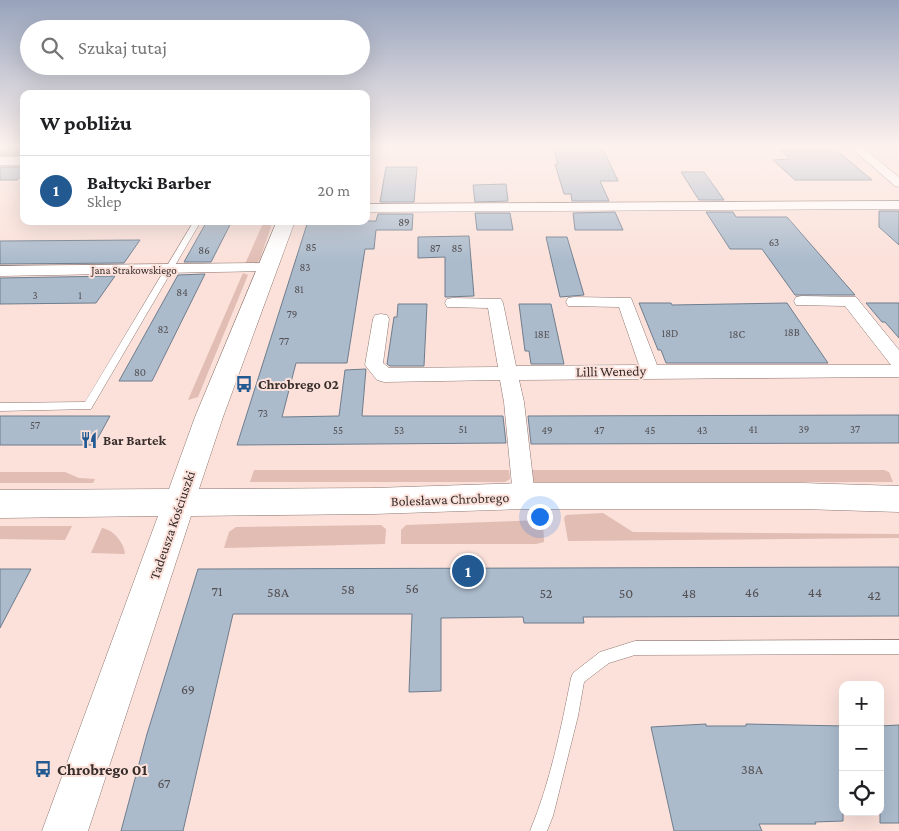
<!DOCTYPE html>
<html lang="pl">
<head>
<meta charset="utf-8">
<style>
  body { margin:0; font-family:"Crimson Pro",serif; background:#f6f6f6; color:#202124 }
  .controls { position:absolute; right:15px; bottom:15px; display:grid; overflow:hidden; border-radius:10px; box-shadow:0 5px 20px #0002 }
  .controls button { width:45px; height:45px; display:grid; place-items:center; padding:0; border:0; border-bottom:1px solid #e0e0e0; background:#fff; color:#202124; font:25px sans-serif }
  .you { position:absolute; left:539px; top:516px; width:18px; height:18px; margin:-12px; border:4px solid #fff; border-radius:50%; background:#1a73e8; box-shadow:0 0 0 8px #1a73e833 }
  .badge { display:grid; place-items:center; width:32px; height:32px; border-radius:50%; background:#225991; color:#fff; font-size:16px; font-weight:700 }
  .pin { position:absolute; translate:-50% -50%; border:2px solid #fff; box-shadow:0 1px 5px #0006 }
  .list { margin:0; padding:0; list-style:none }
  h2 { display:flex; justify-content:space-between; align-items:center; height:65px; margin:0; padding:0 20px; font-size:21px }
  h2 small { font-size:16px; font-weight:400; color:#757577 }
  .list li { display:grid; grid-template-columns:32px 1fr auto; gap:15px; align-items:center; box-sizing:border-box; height:70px; padding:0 20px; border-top:1px solid #e0e0e0 }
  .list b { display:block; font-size:19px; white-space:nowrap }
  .list p { margin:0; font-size:16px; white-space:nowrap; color:#757577 }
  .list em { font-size:16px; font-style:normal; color:#757577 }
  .icon { flex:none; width:28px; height:28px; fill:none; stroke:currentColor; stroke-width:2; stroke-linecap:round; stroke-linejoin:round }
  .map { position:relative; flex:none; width:899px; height:831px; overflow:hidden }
  .search { position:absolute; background:#fff; box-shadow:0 5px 20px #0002; left:20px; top:20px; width:350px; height:55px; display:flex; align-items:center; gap:12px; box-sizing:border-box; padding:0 18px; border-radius:28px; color:#757577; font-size:19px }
  .panel { position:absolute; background:#fff; box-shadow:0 5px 20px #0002; left:20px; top:90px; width:350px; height:135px; border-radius:10px }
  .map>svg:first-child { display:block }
</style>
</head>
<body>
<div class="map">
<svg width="899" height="831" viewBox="0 0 899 831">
  <rect width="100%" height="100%" fill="#fbe1da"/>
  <g fill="#e1bdb4">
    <polygon points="264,221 273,221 260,259 257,263 245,264"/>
    <polygon points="243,273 248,275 198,397 188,400"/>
    <polygon points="254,470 509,470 510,479 505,482 250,482"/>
    <polygon points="528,470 884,470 889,472 893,482 533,482"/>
    <polygon points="0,472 65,472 79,478 95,479 93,483 0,483"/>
    <polygon points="603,513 633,532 899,534 899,538 568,541 564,518 566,515"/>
    <polygon points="543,520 544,542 536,544 401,544 401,530 406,525"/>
    <polygon points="381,525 386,529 385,544 224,548 229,532 236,527"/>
    <polygon points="0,526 72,526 65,540 0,539"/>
    <path d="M102,528C114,530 124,543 125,554L91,553Z"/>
  </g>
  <g fill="#abbbcc" stroke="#6f7d8d">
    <rect x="0" y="145" width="24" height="10"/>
    <polygon points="552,145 601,145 618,181 600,181 609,201 572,201 571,194 564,194 555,164 558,164"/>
    <polygon points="781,150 836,150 872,180 795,180 773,160 790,159"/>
    <polygon points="0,167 24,167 24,174 17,180 0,180"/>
    <polygon points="386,167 417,167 414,202 380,202"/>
    <polygon points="681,172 704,172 724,200 699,200"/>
    <polygon points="506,184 508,201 475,202 473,185"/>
    <polygon points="879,211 899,211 899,245 879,227"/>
    <polygon points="615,212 623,230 575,230 573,213"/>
    <polygon points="706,212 733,212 736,217 787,217 855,295 795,295 762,249 730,249"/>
    <polygon points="475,213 510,213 513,230 477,230"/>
    <polygon points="378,214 413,214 412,230 376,230 374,249 365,249 347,363 296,363 282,417 339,416 345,370 366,369 362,416 503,416 506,443 237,445 308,221 376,221"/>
    <polygon points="207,221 232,221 211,262 184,262"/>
    <polygon points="469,236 474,296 445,297 445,257 418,258 418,237"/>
    <polygon points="546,237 567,237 584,295 560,297"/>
    <polygon points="140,240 124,263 0,264 0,241"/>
    <polygon points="205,274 152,381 119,381 178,275"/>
    <polygon points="115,276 96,303 0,304 0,278"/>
    <polygon points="639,303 671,303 672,305 787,303 828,363 666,363 661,350 658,350"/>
    <polygon points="866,303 899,303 899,338 885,322 882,322"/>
    <polygon points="398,304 427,304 424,366 390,366 387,364 394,317 397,317"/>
    <polygon points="519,304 551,304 564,364 531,364 529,351 525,351"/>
    <polygon points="899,415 899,443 531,444 528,416"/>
    <polygon points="0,416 110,416 94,445 0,445"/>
    <polygon points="899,567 899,616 583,617 584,623 524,623 523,617 441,618 441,691 409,692 412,614 233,614 183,831 121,831 147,734 198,569"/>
    <polygon points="0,569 31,569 0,628"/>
    <polygon points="706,724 706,726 746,726 746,724 843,726 843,821 815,822 816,824 759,824 762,831 674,831 651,727"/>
    <polygon points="899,725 899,823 880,823 880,726"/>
  </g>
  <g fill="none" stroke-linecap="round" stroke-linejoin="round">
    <g stroke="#8e7771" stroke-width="1">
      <g id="lane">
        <polygon points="194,221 201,221 91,409 0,411 0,403 85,402"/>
        <path d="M899,640V654L635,655L609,663L584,682L578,716L553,816L547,831H530C550,783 561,729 571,678L573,673L600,652L635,641Z"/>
      </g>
    </g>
    <g stroke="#8e7771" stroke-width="1">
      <g id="street">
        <polygon points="848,145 859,145 899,177 899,187 895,186"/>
        <rect x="0" y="157" width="24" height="8"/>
        <polygon points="899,201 899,209 366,212 366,204"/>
        <polygon points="267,263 272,265 275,268 272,271 0,276 0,266"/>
        <polygon points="802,296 856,297 899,350 899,377 519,380 524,402 535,496 532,503 524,506 516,503 513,496 504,402 500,380 384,382 377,380 365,365 373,319 375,315 381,314 387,315 389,319 383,363 389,368 498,367 488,308 447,307 445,303 447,299 453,298 501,299 503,303 516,366 639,365 619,307 568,306 566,302 568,298 574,297 631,298 657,365 891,365 845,306 796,305 794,301 796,297"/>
      </g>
    </g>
    <g stroke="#8e7771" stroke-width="1">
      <polygon id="secondary" points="277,221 295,221 223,417 199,489 374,488 524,483 802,483 899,486 899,512 802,509 524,509 374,514 191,516 88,831 42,831 158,516 0,518 0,490 169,489 195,417"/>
    </g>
    <use href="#lane" fill="#fff" fill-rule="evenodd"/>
    <use href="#street" fill="#fff" fill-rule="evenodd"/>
    <use href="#secondary" fill="#fff" fill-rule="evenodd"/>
  </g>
  <linearGradient id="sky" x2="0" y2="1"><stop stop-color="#97a3bc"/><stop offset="0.56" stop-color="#fdf2ee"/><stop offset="1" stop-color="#fdf2ee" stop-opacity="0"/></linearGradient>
  <rect width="899" height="261" fill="url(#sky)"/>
  <defs>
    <g id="bus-bare" transform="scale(1.35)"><path d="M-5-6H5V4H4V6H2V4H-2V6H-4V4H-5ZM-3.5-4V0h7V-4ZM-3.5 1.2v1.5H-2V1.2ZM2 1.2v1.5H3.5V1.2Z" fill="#225991" stroke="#fbe1da" stroke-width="2.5" paint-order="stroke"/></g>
    <g id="restaurant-bare" transform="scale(1.35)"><path d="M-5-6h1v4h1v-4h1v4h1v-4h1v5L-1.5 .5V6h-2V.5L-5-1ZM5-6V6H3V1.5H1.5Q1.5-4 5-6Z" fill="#225991" stroke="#fbe1da" stroke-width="2.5" paint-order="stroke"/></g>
  </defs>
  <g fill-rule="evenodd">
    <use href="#bus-bare" x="244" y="384"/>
    <use href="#restaurant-bare" x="89" y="440"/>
    <use href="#bus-bare" x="43" y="769"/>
  </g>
  <g text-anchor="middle" stroke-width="4" stroke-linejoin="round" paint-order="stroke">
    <g font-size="11" fill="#545053">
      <text x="404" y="226">89</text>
      <text x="774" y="246">63</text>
      <text x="311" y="251">85</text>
      <text x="435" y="252">87</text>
      <text x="457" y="252">85</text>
      <text x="204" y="254">86</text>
      <text x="305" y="271">83</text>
      <text x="299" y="293">81</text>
      <text x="182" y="296">84</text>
      <text x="35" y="299">3</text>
      <text x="80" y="299">1</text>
      <text x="292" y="318">79</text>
      <text x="163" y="333">82</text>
      <text x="792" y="336">18B</text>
      <text x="670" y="337">18D</text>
      <text x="542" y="338">18E</text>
      <text x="737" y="338">18C</text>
      <text x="284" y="345">77</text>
      <text x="140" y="376">80</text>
      <text x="263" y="417">73</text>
      <text x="35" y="429">57</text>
      <text x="463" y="433">51</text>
      <text x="753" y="433">41</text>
      <text x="804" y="433">39</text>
      <text x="855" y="433">37</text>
      <text x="338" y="434">55</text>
      <text x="399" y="434">53</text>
      <text x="547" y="434">49</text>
      <text x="599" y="434">47</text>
      <text x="650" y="434">45</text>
      <text x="702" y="434">43</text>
    </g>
    <g font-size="11" fill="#372d2b" stroke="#fbe1da">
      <text x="134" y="274">Jana Strakowskiego</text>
    </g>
    <g font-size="14" fill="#372d2b" stroke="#fbe1da">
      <text transform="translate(611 371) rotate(-1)" y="5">Lilli Wenedy</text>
      <text transform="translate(450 499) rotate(-2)" y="5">Bolesława Chrobrego</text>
      <text transform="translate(172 525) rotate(-71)" y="5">Tadeusza Kościuszki</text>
    </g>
    <g font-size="14" font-weight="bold" fill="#372d2b" stroke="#fbe1da" text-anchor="start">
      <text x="258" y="389">Chrobrego 02</text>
      <text x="103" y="445">Bar Bartek</text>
    </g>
    <g font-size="14" fill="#545053">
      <text x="412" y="593">56</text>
      <text x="348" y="594">58</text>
      <text x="217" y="596">71</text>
      <text x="278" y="597">58A</text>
      <text x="752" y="597">46</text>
      <text x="815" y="597">44</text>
      <text x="546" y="598">52</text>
      <text x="626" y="598">50</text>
      <text x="689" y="598">48</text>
      <text x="874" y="600">42</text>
      <text x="188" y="694">69</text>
      <text x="752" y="774">38A</text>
      <text x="164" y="788">67</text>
    </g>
    <g font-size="16" font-weight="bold" fill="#372d2b" stroke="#fbe1da" text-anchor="start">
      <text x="57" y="775">Chrobrego 01</text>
    </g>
  </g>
</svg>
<div class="controls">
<button>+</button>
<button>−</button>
<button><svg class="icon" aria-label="locate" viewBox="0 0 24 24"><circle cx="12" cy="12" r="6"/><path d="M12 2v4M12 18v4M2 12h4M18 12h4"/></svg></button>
</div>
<div class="you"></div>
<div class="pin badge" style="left:468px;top:571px">1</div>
<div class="search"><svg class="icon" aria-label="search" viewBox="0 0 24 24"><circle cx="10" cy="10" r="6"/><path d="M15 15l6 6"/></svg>Szukaj tutaj</div>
<section class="panel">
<h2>W pobliżu<small></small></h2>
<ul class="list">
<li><span class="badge">1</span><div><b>Bałtycki Barber</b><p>Sklep</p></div><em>20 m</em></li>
</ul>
</section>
</div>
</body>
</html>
